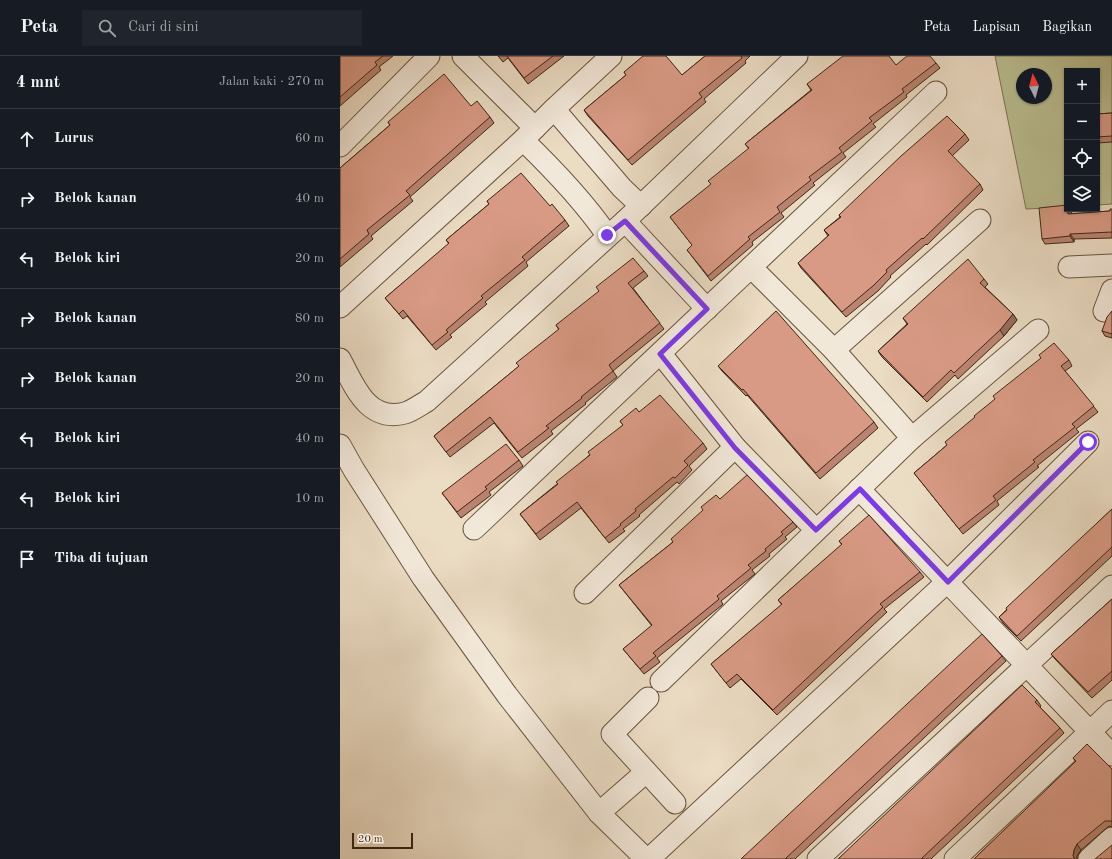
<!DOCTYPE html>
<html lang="id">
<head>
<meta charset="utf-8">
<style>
  body { margin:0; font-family:"Old Standard TT",serif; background:#20242c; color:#f1f3f6 }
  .controls { position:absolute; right:12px; top:12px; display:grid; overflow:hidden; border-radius:0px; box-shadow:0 1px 3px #0004 }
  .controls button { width:36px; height:36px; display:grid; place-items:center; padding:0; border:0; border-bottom:1px solid #363941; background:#171b24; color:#f1f3f6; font:20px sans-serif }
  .compass { position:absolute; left:676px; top:12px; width:36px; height:36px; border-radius:50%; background:#171b24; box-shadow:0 1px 3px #0004; rotate:354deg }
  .scale { position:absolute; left:12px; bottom:10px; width:61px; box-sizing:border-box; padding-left:4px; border:2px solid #3e2814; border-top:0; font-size:11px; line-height:14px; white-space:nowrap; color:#3e2814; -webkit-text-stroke:3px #f2e8d9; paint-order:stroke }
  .stop { position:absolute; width:12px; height:12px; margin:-9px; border:3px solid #7c3aed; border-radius:50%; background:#fff }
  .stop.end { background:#7c3aed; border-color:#fff; box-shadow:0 1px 4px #0008 }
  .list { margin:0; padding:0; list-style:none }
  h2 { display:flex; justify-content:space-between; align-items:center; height:52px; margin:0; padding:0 16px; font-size:17px }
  h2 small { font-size:13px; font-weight:400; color:#9ea1a6 }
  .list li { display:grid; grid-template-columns:26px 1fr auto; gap:12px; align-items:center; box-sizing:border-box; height:60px; padding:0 16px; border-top:1px solid #363941 }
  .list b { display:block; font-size:15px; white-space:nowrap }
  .list em { font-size:13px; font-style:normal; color:#9ea1a6 }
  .icon { flex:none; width:22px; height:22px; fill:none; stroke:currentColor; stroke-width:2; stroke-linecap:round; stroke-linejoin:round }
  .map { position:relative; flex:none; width:772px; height:803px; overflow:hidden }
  header { display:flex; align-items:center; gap:24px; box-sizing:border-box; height:56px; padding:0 20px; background:#171b24; border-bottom:1px solid #363941 }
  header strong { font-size:19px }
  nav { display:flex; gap:22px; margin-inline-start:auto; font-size:14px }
  .search { width:280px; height:36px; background:#20242c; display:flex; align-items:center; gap:10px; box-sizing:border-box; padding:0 14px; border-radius:0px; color:#9ea1a6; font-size:15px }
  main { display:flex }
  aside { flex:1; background:#171b24 }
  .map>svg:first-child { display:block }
</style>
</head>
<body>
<header>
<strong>Peta</strong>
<div class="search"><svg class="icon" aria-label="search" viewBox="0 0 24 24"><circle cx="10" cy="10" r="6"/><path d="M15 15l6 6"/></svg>Cari di sini</div>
<nav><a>Peta</a><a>Lapisan</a><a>Bagikan</a></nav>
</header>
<main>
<aside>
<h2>4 mnt<small>Jalan kaki · 270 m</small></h2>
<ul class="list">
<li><svg class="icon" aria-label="ahead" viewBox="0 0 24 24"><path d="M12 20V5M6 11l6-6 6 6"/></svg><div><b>Lurus</b></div><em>60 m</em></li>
<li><svg class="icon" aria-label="right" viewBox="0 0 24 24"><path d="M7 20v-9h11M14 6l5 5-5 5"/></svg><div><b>Belok kanan</b></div><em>40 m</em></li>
<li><svg class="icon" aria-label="left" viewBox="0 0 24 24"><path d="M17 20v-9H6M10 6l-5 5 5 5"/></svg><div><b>Belok kiri</b></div><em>20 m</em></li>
<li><svg class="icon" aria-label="right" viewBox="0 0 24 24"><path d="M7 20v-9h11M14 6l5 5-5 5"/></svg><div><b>Belok kanan</b></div><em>80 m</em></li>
<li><svg class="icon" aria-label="right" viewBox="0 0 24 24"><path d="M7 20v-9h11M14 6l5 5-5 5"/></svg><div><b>Belok kanan</b></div><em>20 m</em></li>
<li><svg class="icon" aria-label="left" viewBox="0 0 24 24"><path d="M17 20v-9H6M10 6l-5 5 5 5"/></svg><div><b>Belok kiri</b></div><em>40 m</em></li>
<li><svg class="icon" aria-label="left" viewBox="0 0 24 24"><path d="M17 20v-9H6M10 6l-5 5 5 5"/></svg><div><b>Belok kiri</b></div><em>10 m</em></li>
<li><svg class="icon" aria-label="arrive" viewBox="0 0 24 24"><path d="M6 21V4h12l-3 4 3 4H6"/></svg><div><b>Tiba di tujuan</b></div></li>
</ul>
</aside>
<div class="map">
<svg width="772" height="803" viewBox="0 0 772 803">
  <rect width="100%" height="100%" fill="#ebdcc4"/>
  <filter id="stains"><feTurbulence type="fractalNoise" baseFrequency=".005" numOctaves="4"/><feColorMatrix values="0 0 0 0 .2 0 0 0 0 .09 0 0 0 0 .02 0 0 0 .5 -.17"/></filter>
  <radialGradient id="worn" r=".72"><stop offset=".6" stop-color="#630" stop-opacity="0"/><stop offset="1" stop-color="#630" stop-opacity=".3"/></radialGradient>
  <path fill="#babf92" stroke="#7c7453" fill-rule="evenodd" d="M655,0H772V148L757,149V15H727V151L686,153ZM682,18H706V42H682Z"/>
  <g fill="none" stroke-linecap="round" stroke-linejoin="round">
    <g stroke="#695540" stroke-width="23">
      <g id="minor">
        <polyline points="123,0 195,72"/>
        <polyline points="214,53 282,132 301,150"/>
        <path d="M183,84C214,114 243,144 267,179"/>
        <polyline points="0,90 89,0"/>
        <polyline points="285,165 367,253"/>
        <polyline points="411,211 494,294 572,382"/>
        <polyline points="729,211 772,209"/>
        <polyline points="0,251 183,84 214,53 271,0"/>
        <polyline points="764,255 772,234"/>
        <polyline points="494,294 640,164"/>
        <polyline points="321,298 395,391 476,474"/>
        <path d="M0,303C14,329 27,367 65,357C72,355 80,349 87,345L285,165L457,0"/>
        <polyline points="0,389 14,414 83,522 167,639 259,757 306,803"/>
        <polyline points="519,433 772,699"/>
        <polyline points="134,473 596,36"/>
        <polyline points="245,537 395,391"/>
        <polyline points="321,625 572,382 698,274"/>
        <polyline points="308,642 272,678 335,747"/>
        <polyline points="259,757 306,716"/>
        <polyline points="309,803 608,525 748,386"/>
        <polyline points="478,803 772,530"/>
        <polyline points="615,803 772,655"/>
        <polyline points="749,803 772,782"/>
      </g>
    </g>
    <use href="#minor" stroke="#f2e8d9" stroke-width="21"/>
  </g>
  <g fill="#bb8472" stroke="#3e2814">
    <polygon points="0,0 53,0 39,11 41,14 0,50"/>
    <polygon points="158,0 224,0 188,28 168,2 163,6"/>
    <polygon points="365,0 410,0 405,5 406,7 364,43 366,46 292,109 248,60 244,54 286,19 284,16 342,19"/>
    <polygon points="596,7 600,12 566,39 567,41 533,68 536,71 503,97 506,101 473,127 475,129 441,157 444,161 412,186 413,189 371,225 347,194 352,189 330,161 371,129 409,93 405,88 471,34 467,28 556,9"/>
    <polygon points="131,50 150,61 154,67 70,141 73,145 31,180 33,183 0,211 0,112 50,69 48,66"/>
    <polygon points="772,57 772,86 757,87 757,58"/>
    <polygon points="625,78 629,84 612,100 640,128 643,134 587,189 586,188 550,220 551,221 538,235 506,261 461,212 458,207 488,180 484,174 500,161 499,159"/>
    <polygon points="147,145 210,150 225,164 229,170 186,206 188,210 145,246 147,248 110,279 112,281 96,294 67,260 63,263 45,242 109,188 106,184 149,148"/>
    <polygon points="772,153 772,182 734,183 734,186 705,188 702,183 731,154 731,158 770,155"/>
    <polygon points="304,215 308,220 293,232 324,273 273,315 277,321 245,347 246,348 211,375 213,378 182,402 154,367 110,401 94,380 178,311 219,274 216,269"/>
    <polygon points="644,223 648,228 645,231 673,258 677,264 664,280 618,323 615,319 587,346 542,301 538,295 567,268 563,262"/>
    <polygon points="772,255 772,282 765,280 762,275"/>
    <polygon points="729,304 732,310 725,315 758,356 736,373 739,376 697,410 699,411 657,445 659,449 623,478 574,417 607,389 635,362"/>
    <polygon points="378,310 534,366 538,372 480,423 407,339 406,340 382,315"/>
    <polygon points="299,356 363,387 367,393 349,410 352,414 339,428 337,426 299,459 300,460 283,473 285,475 269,487 241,452 200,484 180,458 217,428 283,369 280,365"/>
    <polygon points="179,404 183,410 149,436 151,439 121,462 102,437"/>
    <polygon points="380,443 453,466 457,471 445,481 447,483 429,498 430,500 412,514 415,518 381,545 383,548 382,549 317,602 320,606 304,618 283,593 312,570 279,529 333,486"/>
    <polygon points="772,453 772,500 681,585 663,567 659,561"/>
    <polygon points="499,485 580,516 584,521 544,553 547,556 437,659 401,623 390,632 371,608 442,549 438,544 502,489"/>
    <polygon points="772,543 772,624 752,642 715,603 711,598"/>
    <polygon points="662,600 666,605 455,803 401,803"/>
    <polygon points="697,644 701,650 700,651 720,672 724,677 591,803 498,803"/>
    <polygon points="733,702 772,713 772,771 769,770 741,794 737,800 737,803 634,803 736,706"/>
  </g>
  <g fill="#986c5d" stroke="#3e2814">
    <polygon points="728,153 730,153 731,154 732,163 728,158"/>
    <polygon points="730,178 734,183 734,186 730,180"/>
    <polygon points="673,258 677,264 664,280 660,274"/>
    <polygon points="737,788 741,794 737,800 737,803 735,803 733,800 734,794"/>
  </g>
  <g fill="#d99a85" stroke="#3e2814">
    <polygon points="0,0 43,0 35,6 37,9 0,41"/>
    <polygon points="167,0 213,0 184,22"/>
    <polygon points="303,0 326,0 342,19 365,0 401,0 402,2 359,37 362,41 288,104 244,54 286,19 284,16"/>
    <polygon points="503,0 549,0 556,9 567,0 590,0 596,7 562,33 564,36 529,62 532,65 499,92 502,96 469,121 471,124 437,151 440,156 408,181 410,183 368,220 347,194 352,189 330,161 371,128 368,125 409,92 405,88 472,34 467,28"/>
    <polygon points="104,18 131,50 137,45 150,61 66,135 70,139 27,174 29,178 0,203 0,112 50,69 48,66"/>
    <polygon points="772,57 772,80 757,81 757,58"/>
    <polygon points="607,60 625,78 608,95 640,128 583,183 582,182 546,214 547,216 534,229 502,256 458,207 489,179 484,174 501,161 499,159 561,100"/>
    <polygon points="181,117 210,150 212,148 225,164 182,201 185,204 141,240 143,242 106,274 108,276 92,289 63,254 59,258 45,242 109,187 106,184 149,148 147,145"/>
    <polygon points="727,149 728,158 770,155 770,153 772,153 772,176 730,178 730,180 702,183 699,152"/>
    <polygon points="293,202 304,215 288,227 320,267 269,309 273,315 241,341 242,342 206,370 209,372 178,396 150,361 106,396 94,380 179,310 176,307 219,273 216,269 259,235 256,231"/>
    <polygon points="628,203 644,223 640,227 673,258 660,274 614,317 611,314 583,341 538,295 568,268 563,262"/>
    <polygon points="436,255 534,366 476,417 403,333 402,334 378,310"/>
    <polygon points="772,255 772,278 762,275 767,261"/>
    <polygon points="714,287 729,304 721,310 754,350 732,368 735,371 693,404 695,406 653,440 656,444 619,473 574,417 607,389 605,386 635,361 634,360 655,343 653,340 701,302 699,299"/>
    <polygon points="320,339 363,387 344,405 348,409 335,422 333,421 295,453 296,455 280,468 281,469 265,482 237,446 196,478 180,458 218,428 216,426 250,399 248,396 283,369 280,365 296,352 299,356"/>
    <polygon points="166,388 179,404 145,431 147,433 117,456 102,437"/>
    <polygon points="407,419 453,466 441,476 443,478 425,493 426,495 408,509 411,512 377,540 379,543 378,544 313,597 316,600 300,613 283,593 312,569 279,529 333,486 331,483 363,454 361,451 376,439 380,443"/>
    <polygon points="772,453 772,491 677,580 659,561 667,554 666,552"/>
    <polygon points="529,459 580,516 540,548 543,551 433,654 397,618 386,627 371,608 442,548 438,544 502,488 499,485"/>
    <polygon points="772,543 772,615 748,636 711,598"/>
    <polygon points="642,578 662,600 445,803 401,803"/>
    <polygon points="682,629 697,644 695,646 720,672 581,803 498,803"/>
    <polygon points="747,688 772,713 772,765 765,765 737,788 734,794 733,800 735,803 634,803 736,705 733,702"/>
    <polygon points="772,789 772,803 755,803"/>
  </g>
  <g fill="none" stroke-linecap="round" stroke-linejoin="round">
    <polyline stroke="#7c3aed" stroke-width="5" points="267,179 285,165 367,253 320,298 395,392 476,474 520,433 608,526 748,386"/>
  </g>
  <rect width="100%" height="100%" filter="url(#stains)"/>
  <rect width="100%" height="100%" fill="url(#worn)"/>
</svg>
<div class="controls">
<button>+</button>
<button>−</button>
<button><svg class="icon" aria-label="locate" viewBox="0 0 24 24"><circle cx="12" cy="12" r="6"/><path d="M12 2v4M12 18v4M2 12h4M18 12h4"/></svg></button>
<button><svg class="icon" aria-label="layers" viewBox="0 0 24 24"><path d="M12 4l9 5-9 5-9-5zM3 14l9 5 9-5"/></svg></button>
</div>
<svg class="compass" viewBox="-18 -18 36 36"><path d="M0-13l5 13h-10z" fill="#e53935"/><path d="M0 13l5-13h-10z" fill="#9ea1a6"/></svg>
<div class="scale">20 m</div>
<div class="stop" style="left:748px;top:386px"></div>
<div class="stop end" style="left:267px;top:179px"></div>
</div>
</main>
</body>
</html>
